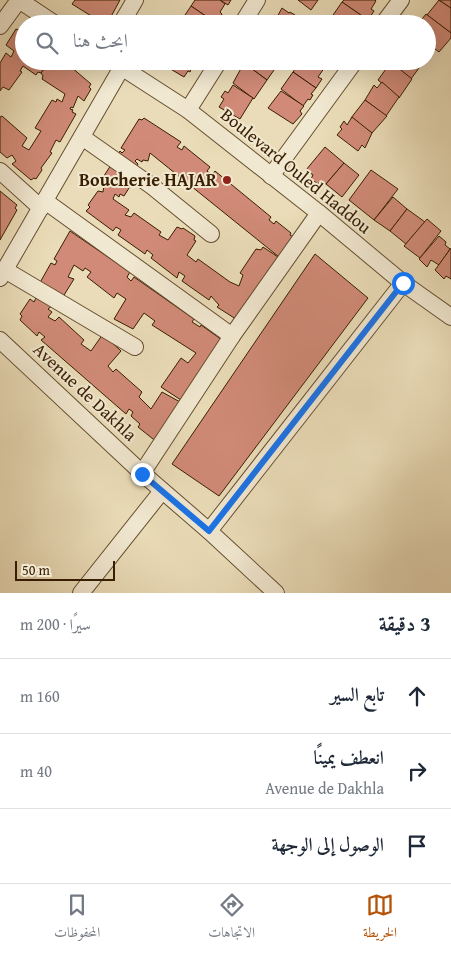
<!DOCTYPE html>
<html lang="ar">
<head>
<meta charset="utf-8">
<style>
  body { margin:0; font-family:"Gentium Book Plus",Amiri,serif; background:#f6f6f7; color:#1f2937; direction:rtl }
  .scale { position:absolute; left:15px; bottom:12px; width:100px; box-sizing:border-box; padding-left:5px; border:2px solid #391e01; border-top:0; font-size:14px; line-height:18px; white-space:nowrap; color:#391e01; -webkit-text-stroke:4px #f1e8d1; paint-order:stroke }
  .stop { position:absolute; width:15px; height:15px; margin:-11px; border:4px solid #1a73e8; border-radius:50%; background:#fff }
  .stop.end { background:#1a73e8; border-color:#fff; box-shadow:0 1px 5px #0008 }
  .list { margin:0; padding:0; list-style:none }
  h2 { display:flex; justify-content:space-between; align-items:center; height:65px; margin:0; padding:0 20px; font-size:21px }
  h2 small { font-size:16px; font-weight:400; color:#747a83 }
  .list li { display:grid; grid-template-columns:32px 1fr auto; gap:15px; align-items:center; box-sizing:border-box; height:75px; padding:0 20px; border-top:1px solid #e0e1e3 }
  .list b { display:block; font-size:19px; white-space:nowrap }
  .list p { margin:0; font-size:16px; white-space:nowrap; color:#747a83 }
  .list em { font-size:16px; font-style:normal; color:#747a83 }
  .icon { flex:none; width:28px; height:28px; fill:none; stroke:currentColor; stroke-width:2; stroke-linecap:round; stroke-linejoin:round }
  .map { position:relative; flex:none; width:451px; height:593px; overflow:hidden; direction:ltr }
  .search { position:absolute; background:#fff; box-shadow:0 5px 20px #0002; left:15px; right:15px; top:15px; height:55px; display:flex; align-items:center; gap:12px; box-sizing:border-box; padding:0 18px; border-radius:28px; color:#747a83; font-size:19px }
  .sheet { height:290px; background:#fff }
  nav { display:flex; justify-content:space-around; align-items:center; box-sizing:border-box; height:70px; border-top:1px solid #e0e1e3; background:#fff; font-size:14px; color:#747a83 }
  nav a { display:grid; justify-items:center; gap:2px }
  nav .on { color:#b45309 }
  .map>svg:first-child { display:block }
</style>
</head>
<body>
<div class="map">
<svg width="451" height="593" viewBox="0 0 451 593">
  <rect width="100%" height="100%" fill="#eadcb8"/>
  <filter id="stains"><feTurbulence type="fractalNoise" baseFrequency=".004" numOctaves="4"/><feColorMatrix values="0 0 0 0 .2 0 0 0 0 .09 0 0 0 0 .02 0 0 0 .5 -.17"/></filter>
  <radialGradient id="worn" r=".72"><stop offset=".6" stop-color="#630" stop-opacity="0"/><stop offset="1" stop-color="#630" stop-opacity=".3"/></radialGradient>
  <g fill="#d08a77" stroke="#391e01">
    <polygon points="75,0 120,0 107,24 104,24 72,4"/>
    <polygon points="195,0 220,0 225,4 220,12 222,14 216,23 191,6"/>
    <polygon points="220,0 231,0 228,5"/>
    <polygon points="298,0 318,0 311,10"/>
    <polygon points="344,0 375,0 376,1 371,9 374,11 368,20 342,2"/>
    <polygon points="439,0 451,8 451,33 427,15"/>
    <polygon points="439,0 451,0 451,8"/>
    <polygon points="342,2 368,20 366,24 334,24 329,21"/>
    <polygon points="191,6 216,23 179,24"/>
    <polygon points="282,8 289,13 290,12 295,15 295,17 304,24 268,24 274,15 277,17"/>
    <polygon points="426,14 451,33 451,38 439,52 427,43 427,24 418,24"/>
    <polygon points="16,29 24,32 24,61 50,61 41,73 38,72 36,75 23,66 20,71 22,72 9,90 3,87 0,91 0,63 6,53 11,57 14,51 6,45"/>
    <polygon points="50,61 64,61 91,84 89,87 91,89 84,101 78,96 73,108 71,107 70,109 73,110 72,112 76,114 60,142 56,140 50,152 52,153 41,168 42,170 36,179 34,178 31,180 12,164 16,161 12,155 7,158 0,152 0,117 2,116 27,138 22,146 29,150 41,131 35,128 52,100 56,102 57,99 62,102 65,94 42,79 43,76 41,73"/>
    <polygon points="157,61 190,61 188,64 192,66 190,72 188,71 184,77"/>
    <polygon points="245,61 277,61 279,63 267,80 244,63"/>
    <polygon points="301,61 317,61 325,67 318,77 322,79 316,88 293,72"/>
    <polygon points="317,61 333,61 328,69"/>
    <polygon points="392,61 424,61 411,79 391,62"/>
    <polygon points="391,62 412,79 399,98 378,80"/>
    <polygon points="244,63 267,80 254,99 233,83"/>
    <polygon points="293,72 316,88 311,94 313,95 310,100 308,99 303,106 281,89"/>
    <polygon points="382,82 399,97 386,116 365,100 374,85 377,88"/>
    <polygon points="233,85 253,98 240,119 219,107 224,99 221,97 225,91 228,93"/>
    <polygon points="281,91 304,106 300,111 302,114 293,124 268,108"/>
    <polygon points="365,100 387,116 372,133 351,118"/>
    <polygon points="352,117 372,133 365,148 362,145 358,151 337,135 342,129 340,127 344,121 347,125"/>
    <polygon points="144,118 181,142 177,147 182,150 184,146 210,167 207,171 212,175 215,171 271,217 269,220 274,224 276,221 291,233 290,235 297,239 279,257 150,153 148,161 143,160 142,162 137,159 135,161 138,164 137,166 141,169 124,196 120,194 119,197 115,194 113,199 129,210 125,215 131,217 134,213 161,232 159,235 168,240 177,227 182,229 183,228 195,236 194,240 196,241 187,255 196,262 198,259 230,282 239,286 243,275 240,273 256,249 261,250 263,247 278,257 257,291 255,289 239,321 217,307 219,305 211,296 209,300 182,281 185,276 179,272 177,278 151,258 153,255 147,250 145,254 118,235 121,230 116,227 113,231 86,211 90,207 88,205 98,191 103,192 104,185 100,182 120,151 122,153 125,150 121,148 139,119 142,120"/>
    <polygon points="325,147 344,163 326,184 320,181 318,184 311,179 313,175 306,170"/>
    <polygon points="344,163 359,175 342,197 326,184"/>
    <polygon points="371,170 398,189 374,220 349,200"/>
    <polygon points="0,191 17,205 15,208 17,210 0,240"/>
    <polygon points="393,197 407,209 390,231 374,220"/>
    <polygon points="407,209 425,222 406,244 390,231"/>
    <polygon points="427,219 441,231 420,258 404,246"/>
    <polygon points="70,231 130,272 127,277 131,281 134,277 194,319 192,322 200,327 201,325 225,342 184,402 161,387 181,358 188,363 196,353 152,325 155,321 144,313 133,329 114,319 126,299 117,293 114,298 87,277 91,272 85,268 83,271 74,265 68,277 74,279 56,308 53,305 48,309 52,312 48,317 55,321 59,317 84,340 81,344 91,351 103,334 121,351 108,366 113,372 116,369 142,392 139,397 151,409 162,392 182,403 158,443 138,427 140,424 131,416 133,412 129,409 126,414 41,340 45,337 39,332 37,336 20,320 22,316 20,314 30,299 34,302 37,296 33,295 51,263 55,265 57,261 54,259"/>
    <polygon points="439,236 446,242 445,245 450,249 439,265 431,260 427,267 419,259"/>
    <polygon points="451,248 451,279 446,276 444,279 435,270"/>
    <polygon points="315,254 368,298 219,496 172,464"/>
  </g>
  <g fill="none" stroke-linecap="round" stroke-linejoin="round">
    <g stroke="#654e2f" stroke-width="18">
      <g id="minor">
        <polyline points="19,0 55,24"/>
        <polyline points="121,24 135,0"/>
        <polyline points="242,24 257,0"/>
        <polyline points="383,24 401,0"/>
        <polyline points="0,26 19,0"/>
        <polyline points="112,61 188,110 319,213 403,283 451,317"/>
        <polyline points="188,110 219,61"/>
        <polyline points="82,137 153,187 211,234"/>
        <polyline points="0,171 41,208"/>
        <polyline points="271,176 355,61"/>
        <polyline points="45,201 232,336"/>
        <polyline points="5,270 135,347"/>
        <polyline points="0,278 122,67"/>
        <polyline points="0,340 142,473 209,531 276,593"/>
        <polyline points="142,473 232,336 319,213"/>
        <polyline points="209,531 403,283"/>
        <polyline points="81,593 162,491"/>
      </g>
    </g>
    <use href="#minor" stroke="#f1e8d1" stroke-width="16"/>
  </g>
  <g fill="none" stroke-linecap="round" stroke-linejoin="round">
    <polyline stroke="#1a73e8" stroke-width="6" points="142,474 209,531 403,283"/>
  </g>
  <circle fill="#8f2418" stroke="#f1e8d1" stroke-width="2" cx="227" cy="180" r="5"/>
  <g text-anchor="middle" stroke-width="4" stroke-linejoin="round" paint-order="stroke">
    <g font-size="18" fill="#391e01" stroke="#f1e8d1">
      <text transform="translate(296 171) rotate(39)" y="6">Boulevard Ouled Haddou</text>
      <text transform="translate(85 392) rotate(43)" y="6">Avenue de Dakhla</text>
    </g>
    <g font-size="18" font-weight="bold" fill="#391e01" stroke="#f1e8d1" text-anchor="end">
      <text x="217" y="186">Boucherie HAJAR</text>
    </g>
  </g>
  <rect width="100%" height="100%" filter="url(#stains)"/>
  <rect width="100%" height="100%" fill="url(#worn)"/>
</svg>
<div class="scale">50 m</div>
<div class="stop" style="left:403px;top:283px"></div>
<div class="stop end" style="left:142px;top:474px"></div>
<div class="search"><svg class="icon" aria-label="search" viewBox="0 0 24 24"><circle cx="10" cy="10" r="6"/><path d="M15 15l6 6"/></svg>ابحث هنا</div>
</div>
<section class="sheet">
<h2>3 دقيقة<small>سيرًا · 200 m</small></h2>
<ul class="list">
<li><svg class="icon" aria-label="ahead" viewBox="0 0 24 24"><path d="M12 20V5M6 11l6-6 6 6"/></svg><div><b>تابع السير</b></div><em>160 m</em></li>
<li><svg class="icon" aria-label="right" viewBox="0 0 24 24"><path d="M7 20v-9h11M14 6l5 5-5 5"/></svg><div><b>انعطف يمينًا</b><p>Avenue de Dakhla</p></div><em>40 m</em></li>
<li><svg class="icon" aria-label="arrive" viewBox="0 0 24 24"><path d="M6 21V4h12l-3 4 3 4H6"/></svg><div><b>الوصول إلى الوجهة</b></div></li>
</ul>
</section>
<nav>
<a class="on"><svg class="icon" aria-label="map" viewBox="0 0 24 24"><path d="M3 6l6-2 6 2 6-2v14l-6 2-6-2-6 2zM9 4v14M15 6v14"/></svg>الخريطة</a>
<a><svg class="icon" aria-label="directions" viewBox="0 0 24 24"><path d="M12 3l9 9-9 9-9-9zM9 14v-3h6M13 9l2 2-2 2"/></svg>الاتجاهات</a>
<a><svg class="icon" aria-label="saved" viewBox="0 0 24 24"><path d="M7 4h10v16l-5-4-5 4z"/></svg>المحفوظات</a>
</nav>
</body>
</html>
